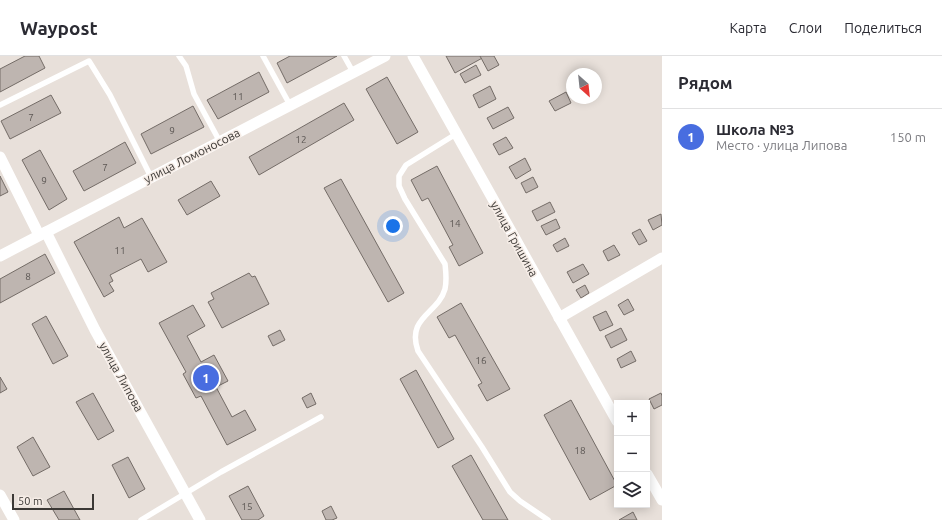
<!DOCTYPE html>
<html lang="ru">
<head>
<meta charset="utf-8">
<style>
  body { margin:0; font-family:Ubuntu,sans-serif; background:#f7f7f7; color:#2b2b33 }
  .controls { position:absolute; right:12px; bottom:12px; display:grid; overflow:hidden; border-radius:0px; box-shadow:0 2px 10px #0003 }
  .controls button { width:36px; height:36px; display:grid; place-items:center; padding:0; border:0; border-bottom:1px solid #e1e1e2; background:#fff; color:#2b2b33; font:20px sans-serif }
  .compass { position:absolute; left:566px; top:12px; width:36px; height:36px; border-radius:50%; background:#fff; box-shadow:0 2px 10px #0003; rotate:153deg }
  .scale { position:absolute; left:12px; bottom:10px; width:82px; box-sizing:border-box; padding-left:4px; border:2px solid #3b3835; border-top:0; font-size:11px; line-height:14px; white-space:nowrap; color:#3b3835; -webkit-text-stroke:3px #f6ede7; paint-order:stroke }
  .you { position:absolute; left:393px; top:170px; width:14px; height:14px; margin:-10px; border:3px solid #fff; border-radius:50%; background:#1a73e8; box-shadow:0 0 0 6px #1a73e833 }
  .badge { display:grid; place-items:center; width:26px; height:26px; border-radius:50%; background:#486de0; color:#fff; font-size:13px; font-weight:700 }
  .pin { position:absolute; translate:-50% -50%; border:2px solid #fff; box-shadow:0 1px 4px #0006 }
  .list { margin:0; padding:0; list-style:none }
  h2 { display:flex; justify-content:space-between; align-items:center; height:52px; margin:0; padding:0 16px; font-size:17px }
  h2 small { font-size:13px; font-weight:400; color:#7c7c81 }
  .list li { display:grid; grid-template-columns:26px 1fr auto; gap:12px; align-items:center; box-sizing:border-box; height:56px; padding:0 16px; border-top:1px solid #e1e1e2 }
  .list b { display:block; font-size:15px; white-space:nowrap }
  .list p { margin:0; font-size:13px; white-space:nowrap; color:#7c7c81 }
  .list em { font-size:13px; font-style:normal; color:#7c7c81 }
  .icon { flex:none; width:22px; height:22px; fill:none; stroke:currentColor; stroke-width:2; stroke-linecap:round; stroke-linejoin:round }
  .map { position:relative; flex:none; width:662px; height:464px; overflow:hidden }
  header { display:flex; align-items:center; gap:24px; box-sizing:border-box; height:56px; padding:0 20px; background:#fff; border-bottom:1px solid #e1e1e2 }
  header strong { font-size:19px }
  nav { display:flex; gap:22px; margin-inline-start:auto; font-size:14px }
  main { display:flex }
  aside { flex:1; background:#fff }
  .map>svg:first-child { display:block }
</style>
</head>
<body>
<header>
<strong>Waypost</strong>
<nav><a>Карта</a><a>Слои</a><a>Поделиться</a></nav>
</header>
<main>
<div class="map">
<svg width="662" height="464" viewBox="0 0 662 464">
  <rect width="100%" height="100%" fill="#e8e0da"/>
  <g fill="#beb5b0" stroke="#746c67">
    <polygon points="25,0 39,0 45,12 0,36 0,13"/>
    <polygon points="290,0 337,0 287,27 277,7"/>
    <polygon points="446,0 486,0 455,17"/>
    <polygon points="480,0 494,0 499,9 488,15"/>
    <polygon points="476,9 481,19 465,27 460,18"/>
    <polygon points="259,16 269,36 218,63 207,44"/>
    <polygon points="387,21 418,76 397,88 366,33"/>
    <polygon points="490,30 496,43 479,52 473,39"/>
    <polygon points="566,36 571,47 555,55 549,45"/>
    <polygon points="51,39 61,57 10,83 1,65"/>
    <polygon points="344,47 354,64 259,119 249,101"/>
    <polygon points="193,50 204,71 151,98 141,78"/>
    <polygon points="508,51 514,62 493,73 487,62"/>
    <polygon points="506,81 513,92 499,99 493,88"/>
    <polygon points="125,86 136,107 84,135 73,115"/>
    <polygon points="40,94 67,143 49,154 22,104"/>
    <polygon points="525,102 531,114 516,123 509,111"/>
    <polygon points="437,110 483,197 459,210 449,191 453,189 428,142 422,145 411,124"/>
    <polygon points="0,120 8,136 0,140"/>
    <polygon points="533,121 538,131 526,137 521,127"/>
    <polygon points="341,123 404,237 388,246 324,132"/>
    <polygon points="211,125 220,140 187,159 178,144"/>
    <polygon points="550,146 555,156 537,165 532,155"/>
    <polygon points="661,158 662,169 653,174 648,164"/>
    <polygon points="119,161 124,172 142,162 167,206 148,216 141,203 110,219 113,225 109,227 114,235 104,241 74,186"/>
    <polygon points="556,163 560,172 546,179 541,170"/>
    <polygon points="640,173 647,185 639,189 632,177"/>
    <polygon points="565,182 569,190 557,196 553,189"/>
    <polygon points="614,189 620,199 608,205 603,195"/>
    <polygon points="45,198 55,217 0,247 0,223"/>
    <polygon points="583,208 589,218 573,227 567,216"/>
    <polygon points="249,217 252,221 255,220 269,248 222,272 208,246 214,243 211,237"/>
    <polygon points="585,229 589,237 581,242 576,234"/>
    <polygon points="628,243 634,254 624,259 618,249"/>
    <polygon points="461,247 510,333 487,345 478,329 482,327 455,279 449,282 437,261"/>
    <polygon points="193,249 205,270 187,280 201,306 214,299 228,325 216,331 232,361 245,354 256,374 227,389 201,340 196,342 183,318 186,316 159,267"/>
    <polygon points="606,255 613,269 600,275 593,261"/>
    <polygon points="46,260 68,300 53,308 32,268"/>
    <polygon points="621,272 627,284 611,292 605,280"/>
    <polygon points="280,274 285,284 273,290 268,280"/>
    <polygon points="631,295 636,305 621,312 617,303"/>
    <polygon points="416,314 454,383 438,392 400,323"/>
    <polygon points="0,321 7,333 0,337"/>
    <polygon points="93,337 114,375 98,384 76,346"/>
    <polygon points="311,337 316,348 307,352 302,342"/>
    <polygon points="661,337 662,340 662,349 654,353 649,343"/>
    <polygon points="571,344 617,429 590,444 544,359"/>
    <polygon points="33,381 50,411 33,420 17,391"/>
    <polygon points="471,399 508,464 483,464 452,410"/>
    <polygon points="128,401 145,433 129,442 112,409"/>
    <polygon points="248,430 264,460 258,464 242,464 229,440"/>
    <polygon points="64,435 80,464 59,464 47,444"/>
    <polygon points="331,450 337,462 332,464 326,464 322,455"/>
    <polygon points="633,456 637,464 619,464"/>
  </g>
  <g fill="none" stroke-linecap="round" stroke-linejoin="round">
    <g stroke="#fff" stroke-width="5.5">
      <polyline points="179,0 186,10 194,38 220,86"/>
      <polyline points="263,0 290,49"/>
      <polyline points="344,0 353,16"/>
      <polyline points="0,49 89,5 110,39 151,121"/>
      <path d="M456,78L406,109L399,120V130L405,143L445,208C446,217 447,224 445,233C438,258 406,261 418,295L482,391L510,436L520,445L548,464"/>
      <polyline points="141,464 221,416 321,361"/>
    </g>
    <g stroke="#fff" stroke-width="11">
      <polyline points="413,0 617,365"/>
      <polyline points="0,101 39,179"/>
      <polyline points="46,176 95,274 200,464"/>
      <polyline points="0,200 385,0"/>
      <polyline points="559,262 662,202"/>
      <polyline points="647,418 662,444"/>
      <polyline points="0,439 14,464"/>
    </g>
  </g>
  <g text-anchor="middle" stroke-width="3" stroke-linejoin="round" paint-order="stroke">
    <g font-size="10" fill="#5c5754">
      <text x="238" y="44">11</text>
      <text x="31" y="65">7</text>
      <text x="172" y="78">9</text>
      <text x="301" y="87">12</text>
      <text x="105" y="115">7</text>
      <text x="44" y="128">9</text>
      <text x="455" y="171">14</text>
      <text x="120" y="198">11</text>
      <text x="28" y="224">8</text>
      <text x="481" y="308">16</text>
      <text x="580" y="398">18</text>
      <text x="247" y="454">15</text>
    </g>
    <g font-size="12" fill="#3b3835" stroke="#f6ede7">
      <text transform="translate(192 100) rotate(-27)" y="4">улица Ломоносова</text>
      <text transform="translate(514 183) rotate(61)" y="4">улица Гришина</text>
      <text transform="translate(121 321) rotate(61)" y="4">улица Липова</text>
    </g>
  </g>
</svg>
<div class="controls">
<button>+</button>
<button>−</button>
<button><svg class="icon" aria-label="layers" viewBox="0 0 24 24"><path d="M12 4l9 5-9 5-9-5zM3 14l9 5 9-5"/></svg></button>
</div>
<svg class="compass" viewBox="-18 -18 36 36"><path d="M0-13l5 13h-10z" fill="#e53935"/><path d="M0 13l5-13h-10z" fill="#7c7c81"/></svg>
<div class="scale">50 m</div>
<div class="you"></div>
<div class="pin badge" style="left:206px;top:322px">1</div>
</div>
<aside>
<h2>Рядом<small></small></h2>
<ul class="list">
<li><span class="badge">1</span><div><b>Школа №3</b><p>Место · улица Липова</p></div><em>150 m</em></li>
</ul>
</aside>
</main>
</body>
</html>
